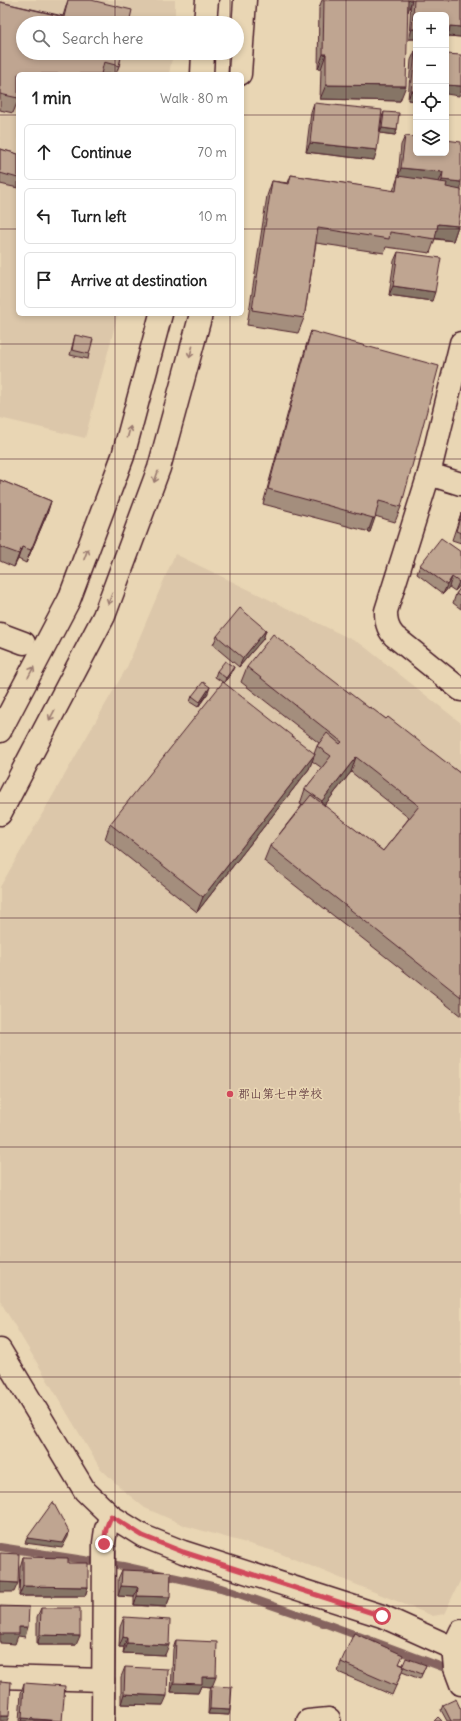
<!DOCTYPE html>
<html lang="en">
<head>
<meta charset="utf-8">
<style>
  body { margin:0; font-family:Delius,"Klee One",sans-serif; background:#f2f2f2; color:#222 }
  .controls { position:absolute; right:12px; top:12px; display:grid; overflow:hidden; border-radius:6px; box-shadow:0 2px 6px #0003 }
  .controls button { width:36px; height:36px; display:grid; place-items:center; padding:0; border:0; border-bottom:1px solid #e0e0e0; background:#fff; color:#222; font:20px sans-serif }
  .stop { position:absolute; width:12px; height:12px; margin:-9px; border:3px solid #d1495b; border-radius:50%; background:#fff }
  .stop.end { background:#d1495b; border-color:#fff; box-shadow:0 1px 4px #0008 }
  .list { margin:0; padding:0; list-style:none }
  h2 { display:flex; justify-content:space-between; align-items:center; height:52px; margin:0; padding:0 16px; font-size:17px }
  h2 small { font-size:13px; font-weight:400; color:#767676 }
  .list li { display:grid; grid-template-columns:26px 1fr auto; gap:12px; align-items:center; box-sizing:border-box; height:56px; margin:0 8px 8px; padding:0 8px; border:1px solid #e0e0e0; border-radius:6px }
  .list b { display:block; font-size:15px; white-space:nowrap }
  .list em { font-size:13px; font-style:normal; color:#767676 }
  .icon { flex:none; width:22px; height:22px; fill:none; stroke:currentColor; stroke-width:2; stroke-linecap:round; stroke-linejoin:round }
  .map { position:relative; flex:none; width:461px; height:1721px; overflow:hidden }
  .search { position:absolute; background:#fff; box-shadow:0 2px 6px #0003; left:16px; top:16px; width:228px; height:44px; display:flex; align-items:center; gap:10px; box-sizing:border-box; padding:0 14px; border-radius:22px; color:#767676; font-size:15px }
  .panel { position:absolute; background:#fff; box-shadow:0 2px 6px #0003; left:16px; top:72px; width:228px; height:244px; border-radius:6px }
  .map>svg:first-child { display:block }
</style>
</head>
<body>
<div class="map">
<svg width="461" height="1721" viewBox="0 0 461 1721">
  <rect width="100%" height="100%" fill="#e9d6b4"/>
  <filter id="ink" filterUnits="userSpaceOnUse"><feTurbulence type="fractalNoise" baseFrequency=".025" numOctaves="2"/><feDisplacementMap in="SourceGraphic" scale="8" xChannelSelector="R" yChannelSelector="G"/><feConvolveMatrix kernelMatrix="1 2 1 2 8 2 1 2 1" color-interpolation-filters="sRGB"/></filter>
  <g filter="url(#ink)">
    <g fill="#dcc7aa">
      <polygon points="0,0 175,0 175,23 23,23 23,53 173,53 169,74 18,74 18,314 118,314 85,438 0,418"/>
      <polygon points="175,554 361,644 461,723 461,1579 444,1614 433,1616 274,1551 186,1526 145,1508 124,1491 100,1468 0,1301 0,887 127,667"/>
    </g>
    <g fill="none" stroke-linecap="round" stroke-linejoin="round">
      <polyline stroke="#85635e" stroke-width="8" points="0,1547 123,1566 221,1588 329,1625 453,1671"/>
      <g stroke="#4a1f2b" stroke-width="25">
        <g id="street">
          <path d="M461,343L429,474L386,611C386,621 387,628 394,636L461,690"/>
          <polyline points="429,474 461,484"/>
          <polyline points="0,634 24,643"/>
          <polyline points="453,1648 455,1668 461,1684"/>
          <polyline points="0,1677 103,1680"/>
          <polyline points="103,1721 104,1543 106,1529 111,1516"/>
          <polyline points="308,1721 329,1719"/>
        </g>
      </g>
      <g stroke="#4a1f2b" stroke-width="25">
        <g id="secondary">
          <polyline points="205,23 207,0"/>
          <polyline points="202,74 203,53"/>
          <polyline points="240,74 245,0"/>
          <polyline points="0,731 69,600 123,456 161,314"/>
          <polyline points="0,814 104,616 159,468 201,314"/>
          <polyline points="0,1350 85,1491 111,1516 143,1536 183,1552 382,1616 453,1648 461,1631"/>
        </g>
      </g>
      <use href="#street" stroke="#e9d6b4" stroke-width="22"/>
      <use href="#secondary" stroke="#e9d6b4" stroke-width="22"/>
    </g>
    <g fill="#a48e7d" stroke="#4a1f2b" fill-rule="evenodd">
      <polygon points="68,0 91,0 122,53 119,66 116,74 18,74 18,103 17,103 13,113 0,110 0,2 63,16"/>
      <polygon points="322,0 461,0 461,37 448,36 446,41 446,15 416,15 416,39 409,39 411,1 407,12 400,101 320,99 321,69 318,69 319,8"/>
      <polygon points="415,51 416,101 408,100 411,60"/>
      <polygon points="314,103 374,160 306,152 311,112"/>
      <polygon points="384,112 397,130 395,135 380,133 382,117"/>
      <polygon points="405,136 446,153 458,226 453,241 435,239 430,253 386,247 384,253 316,243 304,318 298,333 247,325 267,196 272,181 288,183 291,175 393,191 398,177 401,145"/>
      <polygon points="0,149 18,154 18,188 0,184"/>
      <polygon points="398,252 432,301 389,295 394,261"/>
      <polygon points="311,331 401,507 395,522 375,516 370,532 263,504 306,346"/>
      <polygon points="75,335 89,354 88,359 70,355"/>
      <polygon points="0,480 51,501 47,514 26,563 18,559 14,567 0,561"/>
      <polygon points="461,513 461,543 452,540"/>
      <polygon points="461,552 461,584 455,591 449,587 443,594 417,574 420,565"/>
      <polygon points="461,587 461,609 453,603 456,594"/>
      <polygon points="266,630 263,639 239,667 213,645 217,636"/>
      <path d="M247,667L369,708L386,719L461,774V1016L264,861L270,846L302,805L300,804L305,789L322,768L312,761L309,769L197,912L105,839L110,824L314,754L317,746L319,743L241,682ZM351,772L409,818L383,851L324,806Z"/>
      <polygon points="217,671 232,672 224,683 215,677"/>
      <polygon points="208,693 198,707 190,702 192,696"/>
      <polygon points="23,1557 68,1563 88,1587 85,1596 19,1596 20,1567"/>
      <polygon points="122,1570 170,1597 166,1607 134,1605 134,1597 118,1596 118,1579"/>
      <polygon points="41,1608 76,1645 37,1645 37,1617"/>
      <polygon points="124,1617 165,1655 123,1653 124,1647 119,1647 120,1627"/>
      <polygon points="176,1640 212,1686 229,1715 208,1714 209,1691 211,1687 201,1686 198,1693 171,1692 173,1649"/>
      <polygon points="341,1662 400,1664 403,1665 426,1665 420,1679 402,1672 392,1695 338,1672"/>
      <polygon points="125,1667 163,1705 121,1704 121,1677"/>
      <polygon points="24,1683 62,1721 19,1721 21,1693"/>
      <polygon points="443,1705 461,1721 447,1721 441,1710"/>
    </g>
    <g fill="#867466" stroke="#4a1f2b">
      <polygon points="407,0 412,0 408,12"/>
      <polygon points="450,26 461,27 461,37 448,36 446,41 446,31"/>
      <polygon points="412,29 416,29 416,39 409,39"/>
      <polygon points="323,54 326,54 321,69 318,69"/>
      <polygon points="326,85 406,86 400,101 320,99"/>
      <polygon points="446,85 461,86 461,91 459,96 446,94"/>
      <polygon points="411,91 416,91 416,101 408,100"/>
      <polygon points="382,128 397,130 395,135 380,133"/>
      <polygon points="310,143 377,150 374,160 306,152"/>
      <polygon points="401,168 443,172 439,182 398,177"/>
      <polygon points="442,180 461,182 461,192 439,189"/>
      <polygon points="438,224 458,226 453,241 433,238"/>
      <polygon points="393,286 435,292 432,301 389,295"/>
      <polygon points="51,501 47,514 26,563 31,550"/>
      <polygon points="373,518 375,518 370,532 368,532"/>
      <polygon points="22,547 18,559 14,567 19,554"/>
      <polygon points="452,577 449,587 443,594 447,585"/>
      <polygon points="461,579 461,584 455,591 459,582"/>
      <polygon points="266,630 263,639 239,667 243,658"/>
      <polygon points="234,667 232,672 224,683 226,678"/>
      <polygon points="210,687 208,693 198,707 200,702"/>
      <polygon points="315,754 309,769 197,912 203,897"/>
      <polygon points="356,757 351,772 316,816 322,801"/>
      <polygon points="69,1532 68,1537 62,1548 25,1543 27,1538"/>
      <polygon points="0,1582 18,1583 14,1592 0,1592"/>
      <polygon points="23,1586 88,1587 85,1596 19,1596"/>
      <polygon points="121,1586 138,1587 134,1597 118,1596"/>
      <polygon points="137,1596 170,1597 166,1607 134,1605"/>
      <polygon points="19,1627 28,1627 25,1637 18,1636 15,1644 0,1643 0,1634"/>
      <polygon points="40,1635 80,1636 76,1645 37,1645"/>
      <polygon points="123,1637 127,1638 124,1647 119,1647"/>
      <polygon points="127,1643 169,1645 165,1655 123,1653"/>
      <polygon points="202,1677 216,1677 212,1687 201,1686 198,1693 171,1692 174,1683"/>
      <polygon points="124,1694 167,1696 163,1705 121,1704"/>
      <polygon points="210,1709 230,1710 229,1715 208,1714"/>
      <polygon points="0,1716 9,1716 7,1721 0,1721"/>
      <polygon points="22,1718 61,1721 21,1721"/>
    </g>
    <g fill="#bfa591" stroke="#4a1f2b">
      <polygon points="68,0 91,0 132,10 129,23 23,23 23,53 122,53 119,66 104,62 101,74 18,74 18,98 0,94 0,2 64,17"/>
      <polygon points="324,0 408,0 406,86 326,85 326,54 323,54"/>
      <polygon points="414,0 461,0 461,27 450,26 449,32 446,31 446,15 416,15 416,29 412,29"/>
      <polygon points="415,51 416,51 416,91 411,91"/>
      <polygon points="446,54 461,55 461,86 446,85"/>
      <polygon points="314,103 382,110 377,150 310,143"/>
      <polygon points="384,112 399,113 397,130 382,128"/>
      <polygon points="405,136 416,137 416,153 446,153 446,140 461,142 461,182 442,180 443,172 401,168"/>
      <polygon points="0,149 18,154 18,178 0,173"/>
      <polygon points="291,175 396,191 398,176 447,183 446,187 461,190 461,207 458,226 438,224 435,239 390,232 389,239 318,228 304,318 252,310 272,181 289,184"/>
      <polygon points="398,252 441,258 435,292 393,286"/>
      <polygon points="311,331 439,366 401,507 379,501 375,518 373,518 268,489"/>
      <polygon points="75,335 93,339 89,354 72,350"/>
      <polygon points="0,480 51,501 31,550 22,547 19,554 0,547"/>
      <polygon points="461,514 461,533 456,531"/>
      <polygon points="441,538 461,552 461,579 459,582 452,577 447,585 420,565"/>
      <polygon points="461,587 461,597 456,594"/>
      <polygon points="240,608 266,630 243,658 217,636"/>
      <polygon points="273,634 369,708 370,707 386,719 388,717 461,774 461,997 270,846 311,795 383,851 419,806 356,757 322,801 305,789 331,756 317,746 327,733 340,744 342,742 247,667"/>
      <polygon points="225,661 234,667 226,678 217,671"/>
      <polygon points="203,682 210,687 200,702 192,696"/>
      <polygon points="223,682 315,754 203,897 110,824"/>
      <polygon points="53,1502 69,1532 63,1543 27,1538"/>
      <polygon points="0,1553 19,1554 18,1583 0,1582"/>
      <polygon points="23,1557 68,1558 68,1563 88,1563 88,1587 23,1586"/>
      <polygon points="122,1570 171,1572 170,1597 137,1596 138,1587 121,1586"/>
      <polygon points="0,1606 29,1607 28,1627 19,1627 19,1634 0,1634"/>
      <polygon points="41,1608 80,1608 80,1636 40,1635"/>
      <polygon points="124,1617 170,1620 169,1645 127,1643 127,1638 123,1637"/>
      <polygon points="354,1633 403,1655 399,1664 404,1666 396,1686 341,1662"/>
      <polygon points="176,1640 217,1642 216,1677 202,1677 202,1684 174,1683"/>
      <polygon points="406,1658 426,1665 422,1674 404,1667 404,1666 403,1665"/>
      <polygon points="125,1667 168,1669 167,1696 124,1694"/>
      <polygon points="0,1681 11,1682 9,1716 0,1716"/>
      <polygon points="24,1683 65,1686 62,1721 22,1718"/>
      <polygon points="211,1686 232,1687 230,1710 210,1709"/>
      <polygon points="456,1699 461,1710 461,1721 451,1721 443,1705"/>
      <polygon points="438,1717 442,1721 434,1721"/>
    </g>
    <defs><path id="oneway-shaft" d="M-6 0H5M1.5-3L5.5 0L1.5 3" fill="none" stroke-width="1.6" stroke-linecap="round" stroke-linejoin="round"/></defs>
    <g stroke="#9a7a70">
      <use href="#oneway-shaft" transform="translate(191 352) rotate(105)"/>
      <use href="#oneway-shaft" transform="translate(129 432) rotate(-75)"/>
      <use href="#oneway-shaft" transform="translate(156 477) rotate(110)"/>
      <use href="#oneway-shaft" transform="translate(86 554) rotate(-70)"/>
      <use href="#oneway-shaft" transform="translate(110 599) rotate(110)"/>
      <use href="#oneway-shaft" transform="translate(31 672) rotate(-62)"/>
      <use href="#oneway-shaft" transform="translate(52 715) rotate(118)"/>
    </g>
  </g>
  <g fill="none" stroke-linecap="round" stroke-linejoin="round" filter="url(#ink)">
    <polyline stroke="#d1495b" stroke-width="5" points="104,1544 106,1529 111,1516 143,1536 183,1552 382,1616"/>
  </g>
  <path fill="none" stroke="#4a1f2b" stroke-width="1" stroke-opacity="0.55" d="M115,0V23M230,0V23M346,0V1721M115,53V74M230,53V74M0,115H18M242,115H416M446,115H461M0,229H18M242,229H461M115,314V1721M230,314V1721M0,344H461M0,459H461M0,574H461M0,688H461M0,803H461M0,918H461M0,1033H461M0,1147H461M0,1262H461M0,1377H461M0,1492H461M0,1606H461"/>
  <circle fill="#d1495b" stroke="#e9d6b4" stroke-width="1.5" cx="230" cy="1094" r="4"/>
  <g text-anchor="middle" stroke-width="3.5" stroke-linejoin="round" paint-order="stroke">
    <g font-size="12" fill="#4a1f2b" stroke="#e9d6b4" text-anchor="start">
      <text x="238" y="1098">郡山第七中学校</text>
    </g>
  </g>
</svg>
<div class="controls">
<button>+</button>
<button>−</button>
<button><svg class="icon" aria-label="locate" viewBox="0 0 24 24"><circle cx="12" cy="12" r="6"/><path d="M12 2v4M12 18v4M2 12h4M18 12h4"/></svg></button>
<button><svg class="icon" aria-label="layers" viewBox="0 0 24 24"><path d="M12 4l9 5-9 5-9-5zM3 14l9 5 9-5"/></svg></button>
</div>
<div class="stop" style="left:382px;top:1616px"></div>
<div class="stop end" style="left:104px;top:1544px"></div>
<div class="search"><svg class="icon" aria-label="search" viewBox="0 0 24 24"><circle cx="10" cy="10" r="6"/><path d="M15 15l6 6"/></svg>Search here</div>
<section class="panel">
<h2>1 min<small>Walk · 80 m</small></h2>
<ul class="list">
<li><svg class="icon" aria-label="ahead" viewBox="0 0 24 24"><path d="M12 20V5M6 11l6-6 6 6"/></svg><div><b>Continue</b></div><em>70 m</em></li>
<li><svg class="icon" aria-label="left" viewBox="0 0 24 24"><path d="M17 20v-9H6M10 6l-5 5 5 5"/></svg><div><b>Turn left</b></div><em>10 m</em></li>
<li><svg class="icon" aria-label="arrive" viewBox="0 0 24 24"><path d="M6 21V4h12l-3 4 3 4H6"/></svg><div><b>Arrive at destination</b></div></li>
</ul>
</section>
</div>
</body>
</html>
